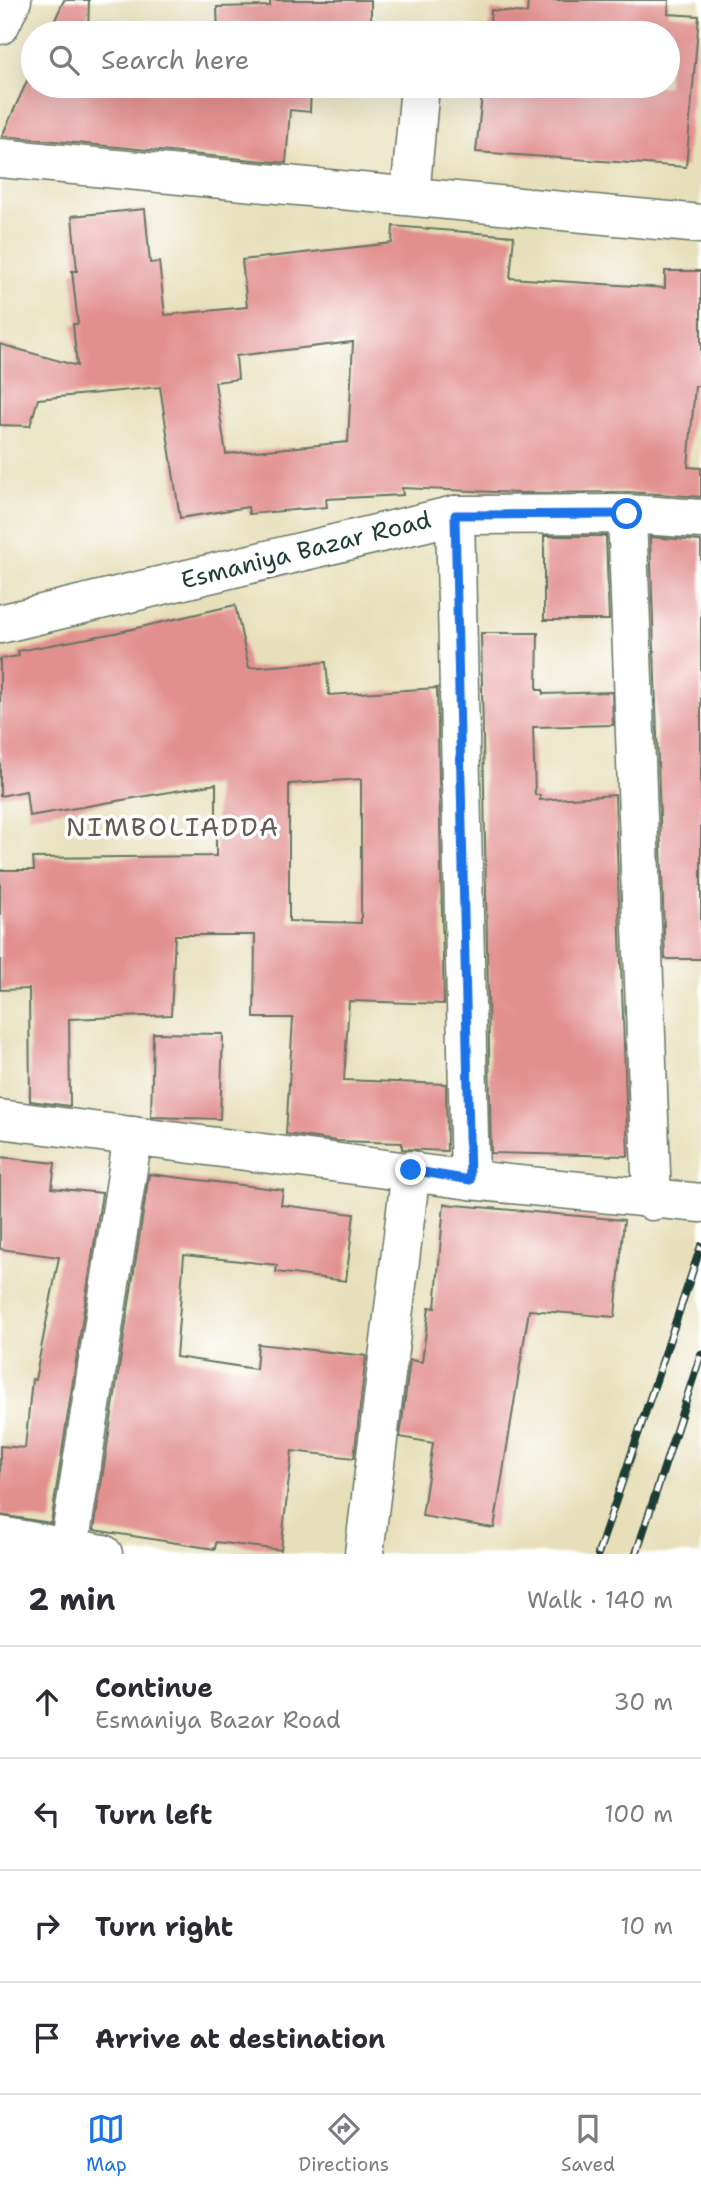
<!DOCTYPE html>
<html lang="en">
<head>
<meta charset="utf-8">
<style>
  body { margin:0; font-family:"Shantell Sans",sans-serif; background:#f7f7f7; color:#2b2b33 }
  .stop { position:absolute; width:21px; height:21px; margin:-16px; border:5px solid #1a73e8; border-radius:50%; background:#fff }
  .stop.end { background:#1a73e8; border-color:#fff; box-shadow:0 2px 7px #0008 }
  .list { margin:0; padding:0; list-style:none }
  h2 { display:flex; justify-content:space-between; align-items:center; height:91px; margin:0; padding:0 28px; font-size:30px }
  h2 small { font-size:23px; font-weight:400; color:#7c7c81 }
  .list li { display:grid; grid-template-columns:46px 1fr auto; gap:21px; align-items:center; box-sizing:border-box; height:112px; padding:0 28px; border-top:2px solid #e1e1e2 }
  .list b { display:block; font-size:26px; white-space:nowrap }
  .list p { margin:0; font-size:23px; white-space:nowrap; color:#7c7c81 }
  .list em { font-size:23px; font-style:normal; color:#7c7c81 }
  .icon { flex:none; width:38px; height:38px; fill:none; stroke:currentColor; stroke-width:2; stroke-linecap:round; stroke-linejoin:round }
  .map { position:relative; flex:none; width:701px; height:1554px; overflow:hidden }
  .search { position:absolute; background:#fff; box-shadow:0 7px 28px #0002; left:21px; right:21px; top:21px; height:77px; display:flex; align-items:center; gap:18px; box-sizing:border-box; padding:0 24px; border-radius:38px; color:#7c7c81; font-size:26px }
  .sheet { height:539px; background:#fff }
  nav { display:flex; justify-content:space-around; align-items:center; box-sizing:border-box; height:98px; border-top:2px solid #e1e1e2; background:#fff; font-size:19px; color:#7c7c81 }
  nav a { display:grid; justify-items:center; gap:4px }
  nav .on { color:#1a73e8 }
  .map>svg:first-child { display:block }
</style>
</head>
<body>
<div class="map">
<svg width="701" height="1554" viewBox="0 0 701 1554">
  <rect width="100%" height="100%" fill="#fff"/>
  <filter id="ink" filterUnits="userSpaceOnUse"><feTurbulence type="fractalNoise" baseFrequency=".0143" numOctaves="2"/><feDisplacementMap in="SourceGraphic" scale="14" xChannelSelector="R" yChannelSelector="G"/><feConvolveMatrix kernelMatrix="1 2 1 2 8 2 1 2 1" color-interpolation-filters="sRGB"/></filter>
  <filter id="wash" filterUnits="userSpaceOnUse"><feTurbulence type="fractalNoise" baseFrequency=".00686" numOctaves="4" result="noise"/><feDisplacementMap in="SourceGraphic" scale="28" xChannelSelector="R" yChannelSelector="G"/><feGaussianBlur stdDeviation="1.57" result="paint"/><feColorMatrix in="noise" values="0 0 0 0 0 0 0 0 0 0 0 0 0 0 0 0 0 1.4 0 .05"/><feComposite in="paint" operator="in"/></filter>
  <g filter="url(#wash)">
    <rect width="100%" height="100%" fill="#e7dfba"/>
    <g id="blocks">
      <g fill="#e2908f" fill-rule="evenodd">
        <polygon points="64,0 89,0 88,33 49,33"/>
        <polygon points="270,0 371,0 371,33 218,33 217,7 270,6"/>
        <polygon points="528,0 669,0 668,14 699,16 686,167 476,152 483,86 668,86 668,33 489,33 491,10 527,13"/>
        <polygon points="33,68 33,86 370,86 370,88 311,87 310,112 290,110 286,163 2,136"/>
        <path d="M145,209L150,263L159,262L165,315L247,307L242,260L392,243L393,226L514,236L510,278L665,288V271H701V386H695L688,467L701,468V497L627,492L520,493L402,488L403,495L326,499L327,507L249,514L248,507L180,518L160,387L38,399L30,426L0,425V344L77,366L73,324H78L72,271H77L72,216ZM353,342L348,442L226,454L215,382L238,379L236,356Z"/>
        <polygon points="544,536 606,536 609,620 544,620"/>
        <polygon points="650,537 701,541 701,959 665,959"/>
        <path d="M235,605L249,668L326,662L329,695L437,688L444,1004L349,1001L344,1080L446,1084L447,1151L402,1149V1143L337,1141L286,1134L293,1018H254L255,935H175L171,1015L69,1019L70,1106L30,1101L29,989L0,990V870H34L33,858L216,856V784L29,816L26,791L0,796V659L19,656L18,651L115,633ZM361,779V923L289,921V784Z"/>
        <polygon points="481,633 538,633 537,690 543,690 543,694 612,692 613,725 533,727 535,795 540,795 540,800 615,795 628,1156 491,1153"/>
        <polygon points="153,1033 223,1034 220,1119 151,1117"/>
        <polygon points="0,1157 55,1163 52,1188 102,1193 51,1523 0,1515 0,1446 25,1448 32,1379 35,1380 59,1257 0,1249"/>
        <polygon points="149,1174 283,1190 281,1205 354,1214 346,1281 276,1272 277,1265 184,1255 176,1357 256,1369 258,1344 366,1356 354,1458 292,1451 281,1550 216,1542 215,1549 94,1530"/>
        <polygon points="444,1204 624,1220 615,1317 529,1310 494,1528 422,1516 433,1443 400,1437 410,1360 422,1362 429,1307 435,1308"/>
      </g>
    </g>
  </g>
  <g filter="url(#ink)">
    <use href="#blocks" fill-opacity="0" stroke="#657663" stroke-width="2"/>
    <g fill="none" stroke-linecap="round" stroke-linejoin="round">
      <g stroke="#657663" stroke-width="41">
        <g id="minor">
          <polyline points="0,158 701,224"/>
          <polyline points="410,196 420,86"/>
          <polyline points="627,514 652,1201"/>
          <polyline points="455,515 470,1180"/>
          <polyline points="0,624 455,515 627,514 701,519"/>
          <polyline points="0,1119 470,1180 701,1203"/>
          <polyline points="0,1536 103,1554"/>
          <polyline points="68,1554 133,1136"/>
          <polyline points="364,1554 411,1170"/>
        </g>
      </g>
      <g stroke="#657663" stroke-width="41">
        <polyline id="major" points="0,25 12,0"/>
      </g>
      <use href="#minor" stroke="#fff" stroke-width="38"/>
      <use href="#major" stroke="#fff" stroke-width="38"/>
      <g stroke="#1f3d34" stroke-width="8">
        <g id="rail">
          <polyline points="598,1554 701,1246"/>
          <polyline points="636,1554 701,1354"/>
        </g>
      </g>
      <use href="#rail" stroke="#fff" stroke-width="5" stroke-dasharray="16" stroke-linecap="butt"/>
    </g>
  </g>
  <g fill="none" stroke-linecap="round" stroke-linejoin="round" filter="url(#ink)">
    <polyline stroke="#1a73e8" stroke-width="9" points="411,1170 470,1180 455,515 627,514"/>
  </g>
  <g text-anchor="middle" stroke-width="7" stroke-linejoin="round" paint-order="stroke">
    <g font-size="24" fill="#1f3d34" stroke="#fff">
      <text transform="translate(306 550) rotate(-14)" y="8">Esmaniya Bazar Road</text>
    </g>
    <g font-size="26" letter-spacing="2" fill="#635a54" stroke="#fff">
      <text x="173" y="836">NIMBOLIADDA</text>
    </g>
  </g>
</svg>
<div class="stop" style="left:627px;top:514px"></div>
<div class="stop end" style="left:411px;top:1170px"></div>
<div class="search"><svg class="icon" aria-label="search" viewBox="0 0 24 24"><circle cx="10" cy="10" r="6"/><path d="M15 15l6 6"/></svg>Search here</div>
</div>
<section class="sheet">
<h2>2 min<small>Walk · 140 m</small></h2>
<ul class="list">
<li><svg class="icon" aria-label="ahead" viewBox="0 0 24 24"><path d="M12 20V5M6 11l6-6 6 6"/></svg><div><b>Continue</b><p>Esmaniya Bazar Road</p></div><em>30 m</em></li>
<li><svg class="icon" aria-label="left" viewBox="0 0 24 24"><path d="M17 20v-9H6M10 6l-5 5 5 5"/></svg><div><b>Turn left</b></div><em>100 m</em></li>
<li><svg class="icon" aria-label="right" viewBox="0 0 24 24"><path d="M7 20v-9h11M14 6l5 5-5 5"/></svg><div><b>Turn right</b></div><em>10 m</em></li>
<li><svg class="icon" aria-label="arrive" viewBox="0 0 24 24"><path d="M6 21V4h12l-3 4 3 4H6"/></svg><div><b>Arrive at destination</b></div></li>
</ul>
</section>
<nav>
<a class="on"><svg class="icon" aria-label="map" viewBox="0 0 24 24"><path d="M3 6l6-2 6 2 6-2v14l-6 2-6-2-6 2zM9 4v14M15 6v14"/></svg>Map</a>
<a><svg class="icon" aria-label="directions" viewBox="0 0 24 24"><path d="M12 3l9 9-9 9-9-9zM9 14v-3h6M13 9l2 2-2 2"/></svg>Directions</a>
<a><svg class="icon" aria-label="saved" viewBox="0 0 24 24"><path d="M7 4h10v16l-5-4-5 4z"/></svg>Saved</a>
</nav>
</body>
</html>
